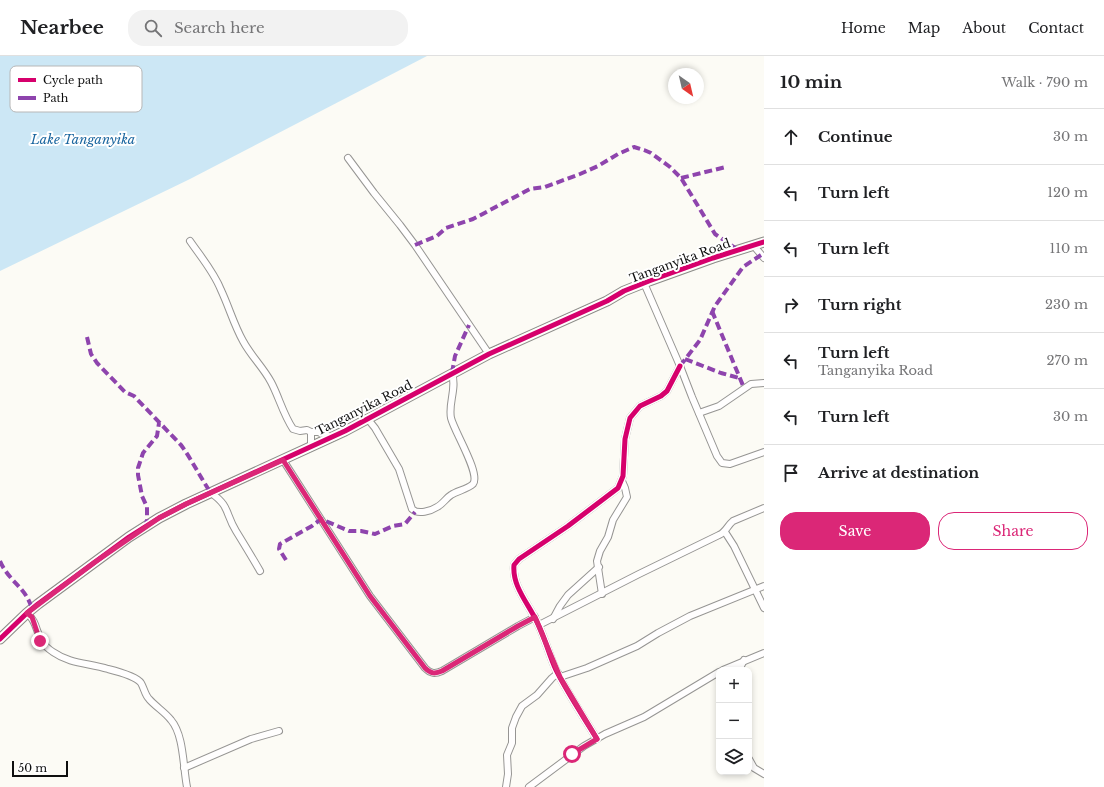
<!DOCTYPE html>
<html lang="en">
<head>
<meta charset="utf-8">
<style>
  body { margin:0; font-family:"Libre Baskerville",serif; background:#f2f2f2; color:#202124 }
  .controls { position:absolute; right:12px; bottom:12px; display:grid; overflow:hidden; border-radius:8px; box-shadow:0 2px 6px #0003 }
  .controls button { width:36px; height:36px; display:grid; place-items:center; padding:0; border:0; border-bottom:1px solid #e0e0e0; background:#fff; color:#202124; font:20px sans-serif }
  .compass { position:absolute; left:668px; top:12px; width:36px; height:36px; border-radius:50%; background:#fff; box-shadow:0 2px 6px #0003; rotate:146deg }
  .scale { position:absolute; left:12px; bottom:10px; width:56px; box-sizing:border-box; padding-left:4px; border:2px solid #0f0f0f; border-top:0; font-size:11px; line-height:14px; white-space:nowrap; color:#0f0f0f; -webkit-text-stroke:3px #fff; paint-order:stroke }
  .stop { position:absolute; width:12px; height:12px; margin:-9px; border:3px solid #db2777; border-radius:50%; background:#fff }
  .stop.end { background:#db2777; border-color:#fff; box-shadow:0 1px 4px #0008 }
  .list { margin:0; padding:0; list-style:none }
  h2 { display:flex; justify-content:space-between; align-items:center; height:52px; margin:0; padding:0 16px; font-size:17px }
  h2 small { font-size:13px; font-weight:400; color:#757577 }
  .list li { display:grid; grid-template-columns:26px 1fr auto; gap:12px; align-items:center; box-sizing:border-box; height:56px; padding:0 16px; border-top:1px solid #e0e0e0 }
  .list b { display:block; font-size:15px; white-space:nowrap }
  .list p { margin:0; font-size:13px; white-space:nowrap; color:#757577 }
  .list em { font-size:13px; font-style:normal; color:#757577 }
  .actions { display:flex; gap:8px; padding:12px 16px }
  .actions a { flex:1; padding:9px 0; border:1px solid #db2777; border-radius:16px; text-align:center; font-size:14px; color:#db2777 }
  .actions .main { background:#db2777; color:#fff }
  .icon { flex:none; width:22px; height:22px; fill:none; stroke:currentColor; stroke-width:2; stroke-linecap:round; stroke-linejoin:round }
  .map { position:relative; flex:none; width:764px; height:731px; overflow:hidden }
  header { display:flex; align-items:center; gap:24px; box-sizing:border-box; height:56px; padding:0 20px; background:#fff; border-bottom:1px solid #e0e0e0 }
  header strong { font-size:19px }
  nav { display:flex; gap:22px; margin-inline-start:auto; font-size:14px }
  .search { width:280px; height:36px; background:#f2f2f2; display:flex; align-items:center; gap:10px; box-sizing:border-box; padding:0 14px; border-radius:16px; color:#757577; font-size:15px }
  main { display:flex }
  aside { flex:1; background:#fff }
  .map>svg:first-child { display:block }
</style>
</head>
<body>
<header>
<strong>Nearbee</strong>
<div class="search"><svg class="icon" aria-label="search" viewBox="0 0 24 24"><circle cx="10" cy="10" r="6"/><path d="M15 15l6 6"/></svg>Search here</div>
<nav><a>Home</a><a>Map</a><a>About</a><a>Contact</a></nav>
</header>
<main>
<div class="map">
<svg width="764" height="731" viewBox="0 0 764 731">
  <rect width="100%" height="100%" fill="#fcfbf5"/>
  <polygon fill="#cce7f5" points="0,0 427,0 190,123 0,215"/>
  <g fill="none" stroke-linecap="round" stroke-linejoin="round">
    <g stroke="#969593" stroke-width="8">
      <g id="street">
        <polyline points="348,102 374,137 400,169 415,189 489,298"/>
        <path d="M190,185C201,201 214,216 221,234C229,251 234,269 243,285C251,300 263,311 271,326C279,341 283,358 293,373L300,375L307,374L311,376V390"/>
        <polyline points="753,189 764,202"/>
        <polyline points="644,227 680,310 692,341 717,400 722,407 730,408 764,396"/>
        <polyline points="699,357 719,350 751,328 764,327"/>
        <path d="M367,362L375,372L399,413L412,453C418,459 431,455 437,451C443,448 446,442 451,439C457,435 468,433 473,428C481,418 454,375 451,362C448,347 457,333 452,317"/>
        <polyline points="311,376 318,376 331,381"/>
        <path d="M283,404L370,540L425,612C431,618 435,618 442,615L518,570L535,561"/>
        <path d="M211,437C230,450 225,457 236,475C244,488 252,501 260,515"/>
        <polyline points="725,476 734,490 764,552"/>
        <polyline points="602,538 597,505 600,495 608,481 613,464 627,441 625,432 622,425"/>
        <path d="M27,557C41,569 33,583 53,596C70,608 89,607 108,613C116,615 136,620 141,627C144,632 145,639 149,643C156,651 165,656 171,664C184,679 183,711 187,731"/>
        <polyline points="553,563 560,550 568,539 599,511"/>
        <path d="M539,569L639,518L719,479C726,476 727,470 733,465L764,452"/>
        <polyline points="723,614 764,597"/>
        <polyline points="739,614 744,604"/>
        <polyline points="560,621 587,612 637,590 658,577 690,560 764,530"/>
        <path d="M597,683C583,660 568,638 556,614C549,599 545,582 538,568C529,548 512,531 514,509L519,503L568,470L618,432L623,420L625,383L630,362L640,350L661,340L667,335L680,310"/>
        <polyline points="749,703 754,712 764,718"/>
        <polyline points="184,712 251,683 279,675"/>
        <polyline points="506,731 508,718 507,699 512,687 512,672 516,661 522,650 537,639 552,622 558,617"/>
        <polyline points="529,731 584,690 605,678 644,661 719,616"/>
      </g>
    </g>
    <g stroke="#8c8c89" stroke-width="11">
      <polyline id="secondary" points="0,583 27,557 38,548 129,481 159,462 186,448 345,375 489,298 607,245 624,235 649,225 713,202 764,186"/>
    </g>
    <use href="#street" stroke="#fffefe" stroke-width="6"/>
    <use href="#secondary" stroke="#f5f4eb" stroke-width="9"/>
    <g stroke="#8e44ad" stroke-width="4" stroke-dasharray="8 4" stroke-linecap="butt">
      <polyline points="681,122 726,111"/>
      <polyline points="415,189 437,180 446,172 473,163 530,133 545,131 580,118 598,110 618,98 634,91 644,94 651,97 670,111 681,122 715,178 738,194"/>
      <polyline points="712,255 744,332"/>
      <path d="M87,281L91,298L97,307L125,336L134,340L181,389C192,404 200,421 211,437"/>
      <polyline points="685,303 721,317 739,322"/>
      <polyline points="680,310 700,284 715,250 743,211 761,199"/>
      <polyline points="452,317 455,300 469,269"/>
      <polyline points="145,471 147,464 147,451 142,440 138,419 138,412 143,397 157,380 159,367"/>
      <polyline points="286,504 279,493 280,488 312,470 321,463 349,475 361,475 375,478 393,470 405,468 415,456"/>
      <path d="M0,505C9,526 26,531 32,553"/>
    </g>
    <g stroke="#fff" stroke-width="8">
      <g id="cycleway">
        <polyline points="0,583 27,557 38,548 129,481 159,462 186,448 345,375 489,298 607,245 624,235 649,225 713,202 764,186"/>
        <path d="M597,683C583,660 568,638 556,614C549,599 545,582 538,568C529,548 512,531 514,509L519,503L568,470L618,432L623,420L625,383L630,362L640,350L661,340L667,335L680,310"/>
      </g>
    </g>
    <use href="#cycleway" stroke="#d6006c" stroke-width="5"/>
  </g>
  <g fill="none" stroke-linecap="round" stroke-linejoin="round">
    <path stroke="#db2777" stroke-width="5" d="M40,585L32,561L27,557L95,506L159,462L186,448L283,404L370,540L425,612C431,618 435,618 442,615L518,570L535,561L560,621L597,683L572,698"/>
  </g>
  <g text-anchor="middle" stroke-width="4" stroke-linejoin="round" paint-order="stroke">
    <g font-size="12" fill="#0f0f0f" stroke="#fff">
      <text transform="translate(680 205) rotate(-20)" y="4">Tanganyika Road</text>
      <text transform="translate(364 352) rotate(-27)" y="4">Tanganyika Road</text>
    </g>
    <g font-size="13" font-style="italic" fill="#1a669f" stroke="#fff">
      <text x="83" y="88">Lake Tanganyika</text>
    </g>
  </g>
  <rect x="10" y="10" width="132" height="46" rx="6" fill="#fff" stroke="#b7b7b7" stroke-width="1"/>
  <rect x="18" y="22" width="18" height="4" fill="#d6006c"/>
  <rect x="18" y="40" width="18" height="4" fill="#8e44ad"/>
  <g font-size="11" fill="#0f0f0f">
    <text x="43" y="28">Cycle path</text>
    <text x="43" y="46">Path</text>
  </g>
</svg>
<div class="controls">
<button>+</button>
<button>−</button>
<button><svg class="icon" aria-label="layers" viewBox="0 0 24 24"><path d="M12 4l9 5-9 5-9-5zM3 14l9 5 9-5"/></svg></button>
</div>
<svg class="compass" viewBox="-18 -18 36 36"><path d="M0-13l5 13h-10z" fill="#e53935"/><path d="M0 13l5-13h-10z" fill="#757577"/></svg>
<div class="scale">50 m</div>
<div class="stop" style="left:572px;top:698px"></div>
<div class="stop end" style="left:40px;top:585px"></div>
</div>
<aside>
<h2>10 min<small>Walk · 790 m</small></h2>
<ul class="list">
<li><svg class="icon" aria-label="ahead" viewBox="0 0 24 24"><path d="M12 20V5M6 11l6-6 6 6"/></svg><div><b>Continue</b></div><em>30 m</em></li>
<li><svg class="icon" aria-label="left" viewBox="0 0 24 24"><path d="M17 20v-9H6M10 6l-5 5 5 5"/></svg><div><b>Turn left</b></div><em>120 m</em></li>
<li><svg class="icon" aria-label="left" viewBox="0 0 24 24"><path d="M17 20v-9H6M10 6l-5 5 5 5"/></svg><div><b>Turn left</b></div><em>110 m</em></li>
<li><svg class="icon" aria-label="right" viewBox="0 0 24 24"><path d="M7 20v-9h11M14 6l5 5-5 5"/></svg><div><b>Turn right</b></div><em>230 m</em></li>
<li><svg class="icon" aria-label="left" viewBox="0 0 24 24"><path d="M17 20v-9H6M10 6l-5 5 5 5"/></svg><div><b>Turn left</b><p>Tanganyika Road</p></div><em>270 m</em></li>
<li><svg class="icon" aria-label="left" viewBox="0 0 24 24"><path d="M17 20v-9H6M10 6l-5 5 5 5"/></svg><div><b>Turn left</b></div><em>30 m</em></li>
<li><svg class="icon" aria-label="arrive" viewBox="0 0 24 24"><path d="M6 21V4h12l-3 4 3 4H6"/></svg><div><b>Arrive at destination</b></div></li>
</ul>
<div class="actions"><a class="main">Save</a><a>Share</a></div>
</aside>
</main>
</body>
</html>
